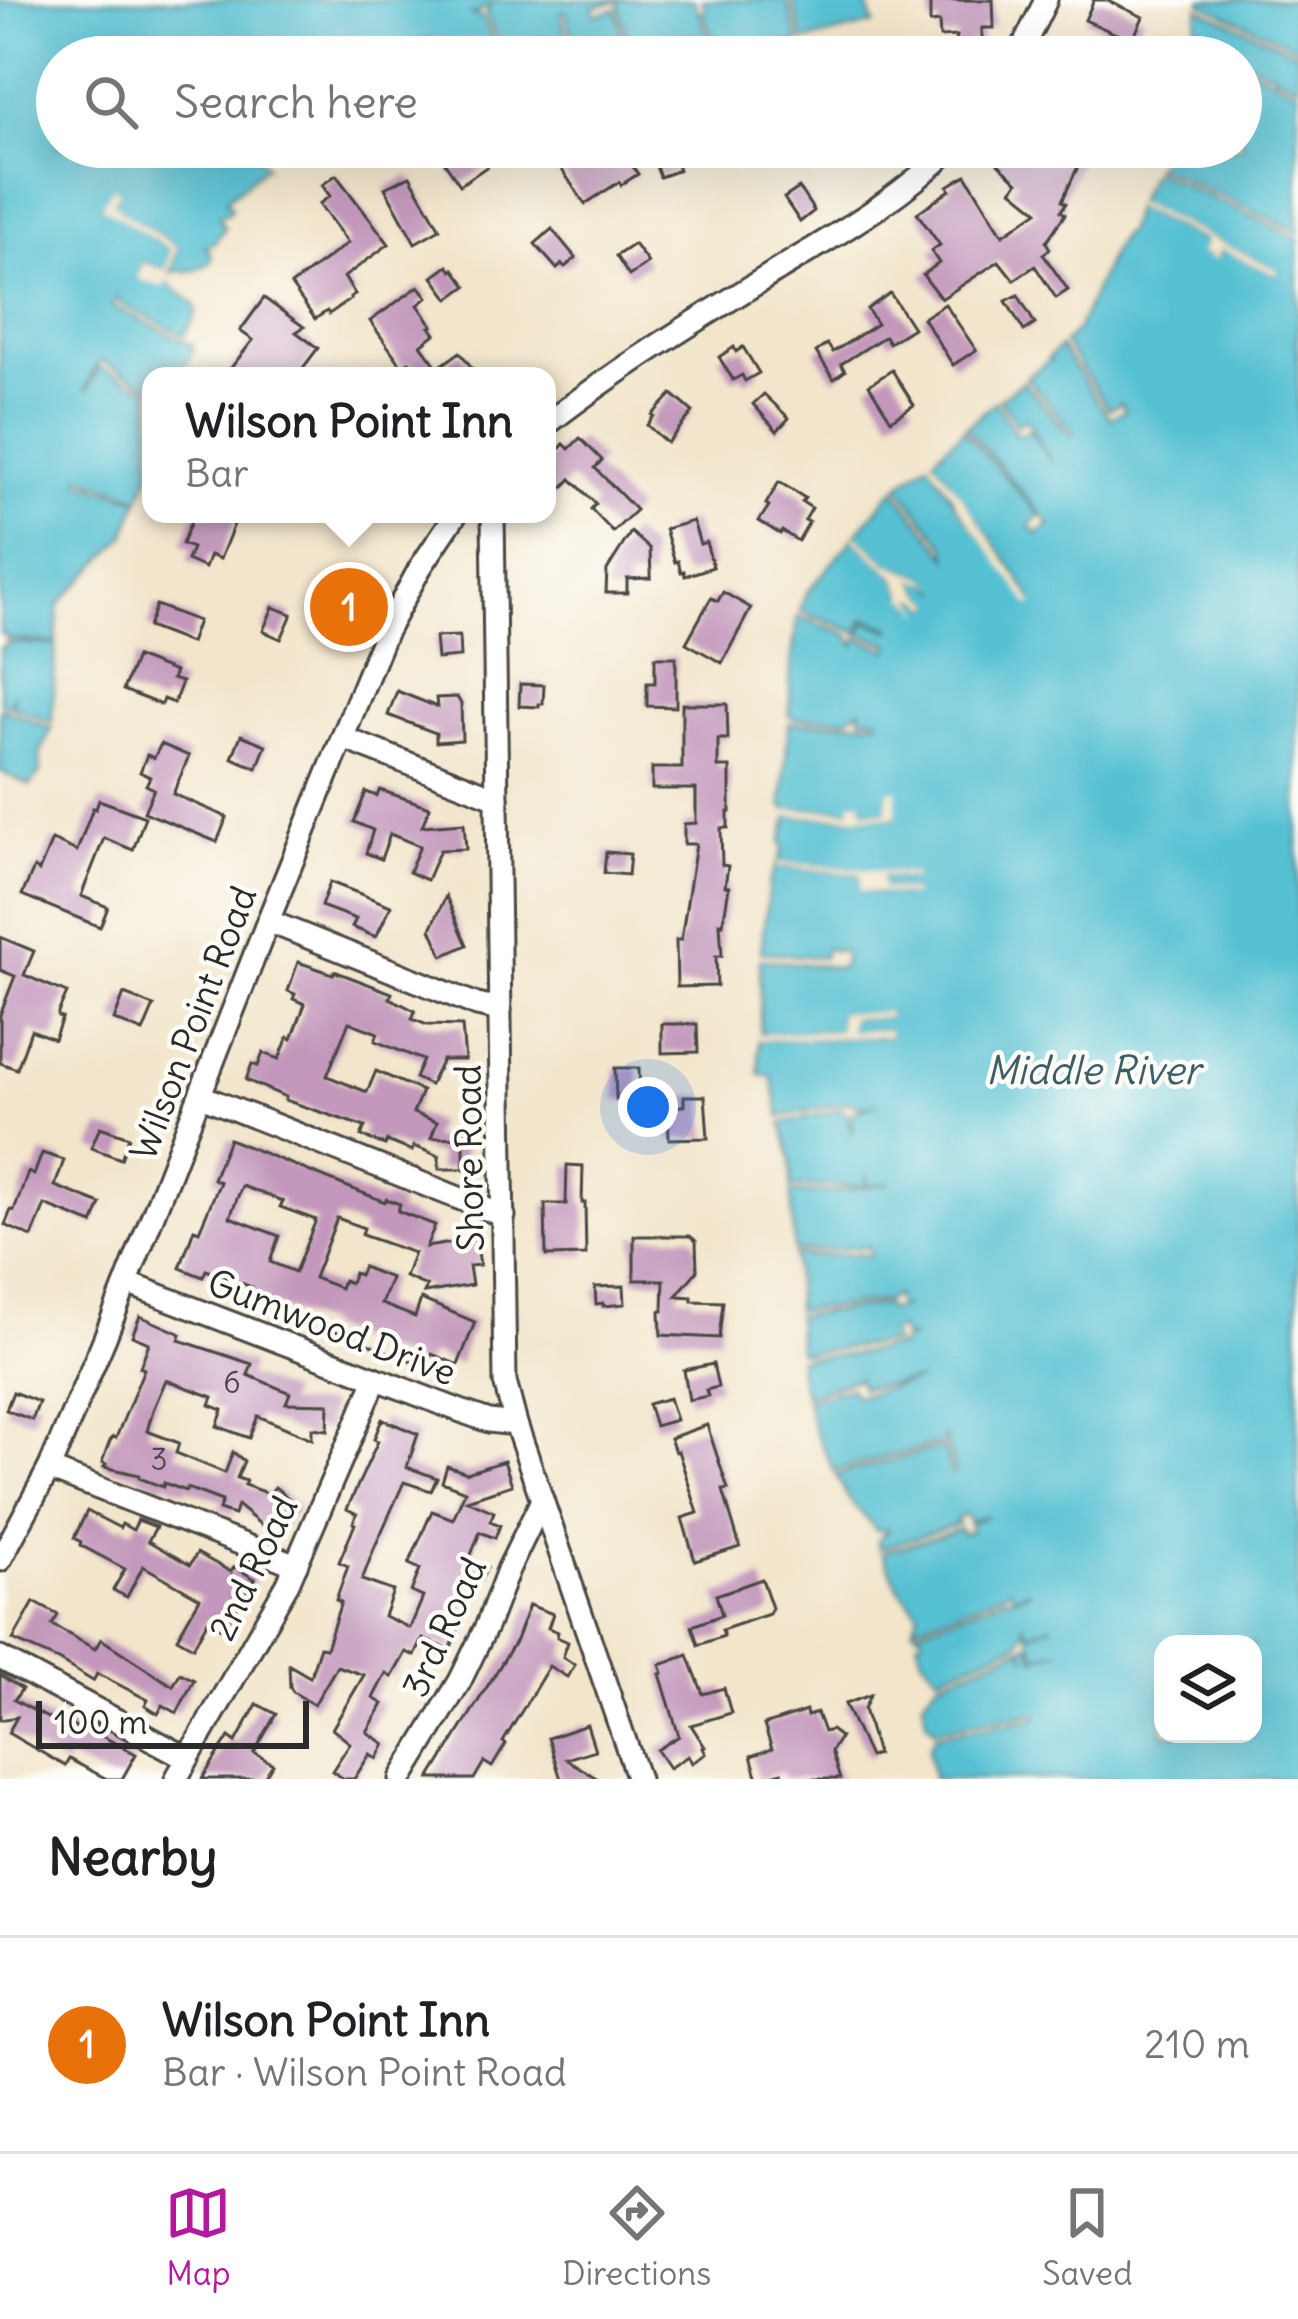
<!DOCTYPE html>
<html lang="en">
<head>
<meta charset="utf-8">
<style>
  body { margin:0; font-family:Delius,sans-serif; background:#f2f2f2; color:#202124 }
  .controls { position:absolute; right:36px; bottom:36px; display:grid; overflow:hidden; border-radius:24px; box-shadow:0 12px 48px #0002 }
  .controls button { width:108px; height:108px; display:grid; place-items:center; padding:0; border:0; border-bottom:3px solid #e0e0e0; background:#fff; color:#202124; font:60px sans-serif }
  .scale { position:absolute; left:36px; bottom:30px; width:273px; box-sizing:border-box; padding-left:12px; border:6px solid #2b2b2b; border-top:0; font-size:33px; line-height:42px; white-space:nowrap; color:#2b2b2b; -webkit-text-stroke:9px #fdfcf7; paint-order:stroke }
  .you { position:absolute; left:648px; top:1107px; width:42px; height:42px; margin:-30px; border:9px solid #fff; border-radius:50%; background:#1a73e8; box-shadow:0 0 0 18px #1a73e833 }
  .badge { display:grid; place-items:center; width:78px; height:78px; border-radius:50%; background:#b5179e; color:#fff; font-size:39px; font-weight:700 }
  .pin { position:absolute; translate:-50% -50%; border:6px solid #fff; box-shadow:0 3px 12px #0006 }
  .popup { position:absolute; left:142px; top:367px; width:414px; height:156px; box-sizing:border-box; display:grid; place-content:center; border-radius:24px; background:#fff; filter:drop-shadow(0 3px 9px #0005); font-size:39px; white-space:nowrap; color:#757577 }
  .popup b { font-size:45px; color:#202124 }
  .popup::after { content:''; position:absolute; left:50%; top:100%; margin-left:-24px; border:24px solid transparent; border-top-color:#fff }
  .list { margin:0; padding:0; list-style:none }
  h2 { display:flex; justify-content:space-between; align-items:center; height:156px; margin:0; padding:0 48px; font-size:51px }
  h2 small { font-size:39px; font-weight:400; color:#757577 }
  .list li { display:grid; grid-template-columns:78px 1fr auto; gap:36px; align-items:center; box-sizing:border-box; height:216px; padding:0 48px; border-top:3px solid #e0e0e0 }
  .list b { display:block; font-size:45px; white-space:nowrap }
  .list p { margin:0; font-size:39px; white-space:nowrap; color:#757577 }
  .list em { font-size:39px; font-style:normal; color:#757577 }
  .icon { flex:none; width:66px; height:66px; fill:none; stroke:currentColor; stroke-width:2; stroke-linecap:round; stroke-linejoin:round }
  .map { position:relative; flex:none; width:1298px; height:1779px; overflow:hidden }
  .search { position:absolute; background:#fff; box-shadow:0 12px 48px #0002; left:36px; right:36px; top:36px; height:132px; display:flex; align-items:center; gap:30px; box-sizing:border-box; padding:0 42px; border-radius:66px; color:#757577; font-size:45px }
  .sheet { height:372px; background:#fff }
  nav { display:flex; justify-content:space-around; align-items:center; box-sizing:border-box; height:168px; border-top:3px solid #e0e0e0; background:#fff; font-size:33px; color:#757577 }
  nav a { display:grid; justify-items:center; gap:6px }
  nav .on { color:#b5179e }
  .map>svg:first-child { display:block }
</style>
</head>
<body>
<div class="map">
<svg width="1298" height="1779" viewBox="0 0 1298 1779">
  <rect width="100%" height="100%" fill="#fdfcf7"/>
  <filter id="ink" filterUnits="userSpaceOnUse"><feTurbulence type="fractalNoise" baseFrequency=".00833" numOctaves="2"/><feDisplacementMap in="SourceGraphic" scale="24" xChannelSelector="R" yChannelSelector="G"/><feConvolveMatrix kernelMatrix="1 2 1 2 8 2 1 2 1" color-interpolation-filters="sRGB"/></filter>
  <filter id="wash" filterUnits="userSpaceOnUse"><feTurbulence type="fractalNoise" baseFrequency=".004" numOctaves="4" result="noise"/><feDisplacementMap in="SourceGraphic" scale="48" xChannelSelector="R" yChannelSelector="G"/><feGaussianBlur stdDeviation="2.7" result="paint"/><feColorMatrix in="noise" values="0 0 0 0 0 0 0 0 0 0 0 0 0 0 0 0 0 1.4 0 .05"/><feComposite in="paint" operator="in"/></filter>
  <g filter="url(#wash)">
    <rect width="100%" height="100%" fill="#f2e5cb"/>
    <g fill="#57c1d3" stroke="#41767f" stroke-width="3" fill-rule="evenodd">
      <path d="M0,0H694L715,57H632L618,1L594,7L596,15L616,9L628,57H579L565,11L560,12L574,57H507L486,15L490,6L472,15L482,17L502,57H435L431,39L417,43L431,57L349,55L325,57L320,50L318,51L321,57H57V147H249L266,166L226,200L232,209L229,213L218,216L225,228L215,242L205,246L210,251L212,259C202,273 189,271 173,271L168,276L177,253L176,246L119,210L112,203L120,191L102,205L172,251L166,271L143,263L138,279L167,281L193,302L197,310L194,319L184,335L120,304L117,297L112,306L193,345C193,359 183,367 172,376H151V387L101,361L96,366L85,389L88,390L99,367L151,391V472L140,497L81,477L80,482L139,500L124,538L59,604L56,643L6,639V635L0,634Z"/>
      <polygon points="702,0 787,0 799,43 755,57 720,57 702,11 706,9"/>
      <polygon points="792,0 865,0 874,24 803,42"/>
      <polygon points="1201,0 1298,0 1298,48 1201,3"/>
      <polygon points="1199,8 1298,53 1298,85 1194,37"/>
      <polygon points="1241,64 1298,90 1298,232 1155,166 1164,154 1176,156 1167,147 1241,147"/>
      <path d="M1153,170L1298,238V1779H933L929,1749L935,1735L1037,1718L1036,1713L934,1730L926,1720L923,1700L937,1682L1021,1648L1027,1659L1022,1647L1029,1644L1035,1659L1060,1650L1037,1656L1029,1635L1053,1625L1028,1633L1024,1622L1025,1631L1019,1643L938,1676L922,1657L917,1640L922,1638L920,1631H914L1003,1598L1019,1596L1029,1592L1028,1590L1013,1596L1010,1588L1001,1594L913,1627L919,1612L899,1589L882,1553L960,1529L962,1534L971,1531L969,1524L988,1516L969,1521L966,1515L957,1518L958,1524L879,1549L877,1541L888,1530H876L848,1498L836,1475L944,1447L951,1474L955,1473L945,1435L943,1443L834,1471L813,1426L806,1400L850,1387L854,1395H860L920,1380L861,1388L858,1378L805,1396C802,1384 798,1373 798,1360L803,1358L853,1354L902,1346V1342L911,1338L902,1337L900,1330L891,1331L893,1343L802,1353L798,1351L796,1316L885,1305L887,1310L906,1307H897L895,1295L886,1301L796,1311L794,1256L858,1254L870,1256L869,1247L794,1252L791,1193L832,1192L891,1183L869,1184L865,1175L866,1185L791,1188V1159L782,1123L841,1109L845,1112L852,1132L854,1130L850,1114L878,1103L858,1107L848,1102L780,1117L772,1076L759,1074V1040L889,1036V1030L850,1032V1018L889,1016V1013L839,1014L840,1031L760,1034V959L842,968L845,952L825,949L823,958L761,952L769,883L776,866L862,874L861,891L912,895V891L881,888L882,876L914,879L915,875L778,862L783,851L781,841L789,816L895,817L889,800L886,812L862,811V802L851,810H786L782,805L789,724L878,721V717H861V709L847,718L794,719L789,716L791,664L798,616L849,635L855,646L858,638L889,650L891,645L861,634L865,621L891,631L892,628L864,618L858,633L800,611L807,593L853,538L897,578L903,592L916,607L914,598L921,599L930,607L934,603L922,593L913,579L929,583L940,592L924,577L889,564L856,534L894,489L948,557L947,548L898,486L929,462L960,510L1034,603L1015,572L933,459L963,430L1040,516L1030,525L1037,534L1050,524L966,427L995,402L1018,436L1029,430L1053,463L1026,419L1017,425L999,399L1023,381L1070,435L1074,433L1026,377L1050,360L1048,358L1060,347L1110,418L1125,410L1121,403L1109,409L1064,343L1078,328L1109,258L1121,236L1127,230L1134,207L1207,242L1202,253L1216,259L1221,248L1275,274L1277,270L1136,202ZM1163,1644H1253V1734H1163Z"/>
      <polygon points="6,643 56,645 52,722 12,707 15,693 8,706 0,702 0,647 6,647"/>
      <polygon points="0,708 52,728 40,754 41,771 30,786 0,771"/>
    </g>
    <g fill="#f2e5cb">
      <polygon points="113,187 120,191 113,203 120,208 119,210 177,247 169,276 199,300 202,308 167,281 163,287 137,279 143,263 166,270 171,250 101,206"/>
      <polygon points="1136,202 1278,270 1276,275 1221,249 1215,260 1201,253 1206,241 1134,207"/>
      <polygon points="933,459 962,497 1034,603 1030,606 955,502 956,500 929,462"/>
      <polygon points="856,534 889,564 924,577 941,590 929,583 914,580 922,593 935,603 930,607 921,599 914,598 925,614 906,598 897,578 853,538"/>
      <polygon points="897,790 896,817 789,816 786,810 850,810 851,801 862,801 863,811 886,812 889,791"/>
      <polygon points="778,862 915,874 914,879 882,876 882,888 913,891 913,896 860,891 861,874 776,866"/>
      <polygon points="888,1012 889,1017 851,1018 850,1031 889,1030 890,1036 759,1040 760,1034 839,1031 839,1013"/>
    </g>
    <g id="blocks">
      <g fill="#c398bc" fill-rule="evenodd">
        <polygon points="930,0 993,0 994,28 982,28 982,41 971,42 969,54 954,50 957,36 940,37 939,22 930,23"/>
        <polygon points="1094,0 1106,0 1143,17 1132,41 1085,20"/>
        <polygon points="434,147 474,147 488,166 460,185"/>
        <polygon points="584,147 619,147 638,174 621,185 619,182 585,204 558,164"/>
        <polygon points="649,147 670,147 679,170 660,177"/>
        <polygon points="1005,147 1087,147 1062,201 1066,203 1061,211 1065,214 1046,242 1050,249 1043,254 1068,290 1056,298 1035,266 1014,280 999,261 941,299 923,275 939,263 931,251 940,245 917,213 950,190 948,186 966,175 1003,235 1038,211 1012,190 1018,182 993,159"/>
        <polygon points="336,175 389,244 344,277 355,294 350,297 351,299 329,314 327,311 315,319 291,285 348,243 319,204 330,196 322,185"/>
        <polygon points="410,176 440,229 415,243 385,188"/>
        <polygon points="799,188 814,211 800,222 784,198"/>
        <polygon points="552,229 576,258 565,267 562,264 557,269 535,244"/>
        <polygon points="634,244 648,263 629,276 616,256"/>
        <polygon points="448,266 452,271 454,269 467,286 449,299 433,277"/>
        <polygon points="419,286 428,297 418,305 433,326 430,327 435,334 421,345 438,368 460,352 478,376 419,376 409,362 402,366 370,321"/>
        <polygon points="890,293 913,328 889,343 885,336 841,364 845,371 834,379 816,352 827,344 833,352 877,324 867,309"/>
        <polygon points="1018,295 1035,324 1024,331 1006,301"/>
        <polygon points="264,298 304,327 296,332 318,348 297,376 238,376 230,369 253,340 240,331"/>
        <polygon points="945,304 976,350 953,365 923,318"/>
        <polygon points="734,347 736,352 743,347 759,373 745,381 742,375 733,380 719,357"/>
        <polygon points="892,370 914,405 891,420 869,385"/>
        <polygon points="672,394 693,412 667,443 647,425 654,416 652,415"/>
        <polygon points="764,394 789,418 777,431 753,404"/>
        <polygon points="580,438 602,460 595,468 636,510 613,532 591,509 596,504 571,479 547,504 547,462 564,444 569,449"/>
        <polygon points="779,482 805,498 802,502 812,508 805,520 809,522 798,541 782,531 780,534 759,521 769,506 766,504"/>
        <polygon points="194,514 238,514 220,559 210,555 205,568 187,560 192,548 182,544"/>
        <polygon points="693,521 700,544 706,542 713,567 685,576 684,571 681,572 678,561 675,562 665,529"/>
        <polygon points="631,532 650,549 651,578 627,579 627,593 606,593 607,570"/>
        <polygon points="330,581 378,602 365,632 317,611"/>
        <polygon points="723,592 751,608 722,663 686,643 711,598 718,601"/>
        <polygon points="156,605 198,621 190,643 148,627"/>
        <polygon points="273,607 292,614 281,639 263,631"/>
        <polygon points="459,636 460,657 437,659 435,637"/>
        <polygon points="136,657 175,672 172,679 182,682 174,703 163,699 161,705 123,690"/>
        <polygon points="655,657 676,657 676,707 647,706 647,683 655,683"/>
        <polygon points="520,684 544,685 543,704 539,704 539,707 519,706"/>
        <polygon points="397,691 437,707 436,698 457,697 461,704 462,740 436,742 436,733 388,715"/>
        <polygon points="682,704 727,704 728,739 718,739 718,767 730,767 730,812 728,812 728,828 721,828 722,865 728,866 725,886 729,887 723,924 720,923 722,956 716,956 717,986 677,987 676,940 681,940 696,844 684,844 684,824 696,823 696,789 652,789 652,768 682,768"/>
        <polygon points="241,735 266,745 257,768 232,758"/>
        <polygon points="161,744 189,756 173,794 227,817 217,842 144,812 154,789 146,785 150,777 140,772 147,755 154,758"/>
        <polygon points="380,790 430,807 422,826 464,823 466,849 440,850 427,880 409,872 420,846 390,834 381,859 366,853 373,830 354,822 366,792 377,796"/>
        <polygon points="99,800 145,817 133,850 104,838 81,896 108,907 100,927 22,895 34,868 39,871 52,840 77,851 93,808 96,809"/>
        <polygon points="606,852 630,854 628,875 604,873"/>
        <polygon points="330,882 391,906 376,937 352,927 356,919 321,906"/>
        <polygon points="446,896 467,945 443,956 431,929"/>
        <polygon points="0,937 34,951 24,975 67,993 58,1013 58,1017 62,1018 54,1039 31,1030 17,1069 0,1063 0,1015 15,976 0,970"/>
        <polygon points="298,962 333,974 334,971 392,993 390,998 415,1011 412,1019 427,1025 462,1026 465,1060 442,1060 430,1085 415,1078 423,1060 375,1041 378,1033 349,1022 327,1076 367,1092 376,1071 422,1091 413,1113 437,1122 431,1138 464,1137 464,1169 439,1169 439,1156 414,1146 412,1151 387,1141 385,1145 361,1136 365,1127 285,1100 286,1097 246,1080 252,1064 258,1066 263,1053 279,1059 288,1037 292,1039 305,1004 293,999 295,994 288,991"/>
        <polygon points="124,994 154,1006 143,1032 114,1020"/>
        <polygon points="662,1024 697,1024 698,1052 662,1053"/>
        <polygon points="615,1068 639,1068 640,1099 616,1100"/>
        <polygon points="684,1096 705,1096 708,1138 669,1139 668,1106 684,1106"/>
        <polygon points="100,1127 129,1137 121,1159 91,1148"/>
        <path d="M229,1139L385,1202L386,1199L400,1204L398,1211L435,1225L426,1247L476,1239L480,1265L469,1266L472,1285L424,1293L427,1286L405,1277L414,1253L362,1235L364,1228L337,1218L314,1278L340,1288L343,1280L350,1283L354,1273L359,1275L363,1267L391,1278L381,1304L415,1317L421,1299L475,1322L458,1365L432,1354L423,1366L325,1327L326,1324L248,1297L252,1287L206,1270L203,1277L180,1268L194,1229L199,1231L220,1182L213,1179ZM242,1186L283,1201L280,1207L316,1220L295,1272L270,1262L279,1236L230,1217Z"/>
        <polygon points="42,1153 64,1160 55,1186 101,1204 93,1224 45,1205 32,1237 5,1225 11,1210 14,1211 28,1172 34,1175"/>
        <polygon points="567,1165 583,1166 582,1203 585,1203 586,1255 546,1256 545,1204 566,1204"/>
        <polygon points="634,1236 690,1236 696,1241 697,1271 676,1296 692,1297 692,1301 723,1302 719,1338 661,1335 660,1311 663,1311 664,1280 634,1280"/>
        <polygon points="624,1286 625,1304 603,1306 603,1303 596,1304 595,1287"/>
        <polygon points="140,1316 181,1334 179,1340 252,1364 248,1375 290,1393 286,1403 329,1404 328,1430 312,1428 312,1439 258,1416 249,1438 217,1426 223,1410 210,1405 213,1397 166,1380 153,1410 147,1431 179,1443 176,1453 225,1473 233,1452 244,1461 237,1478 246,1481 244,1485 269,1494 275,1487 299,1507 282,1527 274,1520 266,1529 237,1505 234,1515 219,1510 222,1501 187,1488 186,1491 164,1483 163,1487 139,1478 139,1475 104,1467 106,1464 102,1462 110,1441 113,1437 116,1438 144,1369 140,1367 149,1343 132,1336"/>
        <polygon points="713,1364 718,1387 706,1390 708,1396 689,1400 684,1370"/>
        <polygon points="13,1392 39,1402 32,1420 6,1410"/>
        <polygon points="669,1398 676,1420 655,1426 648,1404"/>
        <polygon points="382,1419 418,1434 407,1467 437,1478 431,1491 404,1482 373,1551 362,1580 393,1591 384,1616 410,1628 423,1597 411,1592 420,1569 409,1564 432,1511 453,1519 465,1491 442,1482 447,1466 467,1473 504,1461 512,1485 467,1500 494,1512 490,1521 500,1525 495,1538 480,1532 469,1560 487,1567 481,1580 477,1579 450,1650 423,1639 415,1656 406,1652 392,1677 386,1673 373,1698 383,1704 367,1732 385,1744 377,1759 370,1754 354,1779 344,1779 332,1771 350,1743 332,1729 364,1675 337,1666 314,1705 293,1692 290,1687 289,1665 310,1677 320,1647 326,1648 341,1602 336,1600 348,1566 339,1562 355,1524 353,1523 357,1514 347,1509 378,1441 374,1439"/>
        <polygon points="707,1425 728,1489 723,1490 740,1547 695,1561 682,1518 698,1513 678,1451 675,1452 670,1438"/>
        <polygon points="87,1511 120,1528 122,1524 133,1530 138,1520 156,1527 148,1541 190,1565 197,1553 231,1572 234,1567 255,1579 232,1616 239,1620 231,1634 208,1620 193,1647 177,1638 200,1598 143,1566 127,1597 113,1590 125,1569 80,1545 81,1542 74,1538"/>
        <polygon points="762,1579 772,1608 769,1614 722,1630 724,1636 698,1645 692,1626 722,1615 716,1595"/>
        <polygon points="34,1602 58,1615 52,1625 95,1649 101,1639 173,1686 180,1673 194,1680 177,1713 163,1705 158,1714 145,1706 148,1700 108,1679 97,1674 93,1681 58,1660 13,1640"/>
        <polygon points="529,1605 553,1614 548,1628 558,1632 557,1637 568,1642 563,1657 575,1665 567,1677 549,1666 503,1742 506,1744 492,1767 484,1762 474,1779 430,1779 516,1640"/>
        <polygon points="688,1655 703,1694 724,1688 731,1713 691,1725 705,1747 703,1748 706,1754 692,1763 688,1756 669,1768 657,1750 679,1736 660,1674 663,1673 660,1665"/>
        <polygon points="0,1675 22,1689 14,1700 59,1724 62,1719 81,1730 86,1721 102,1730 100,1735 136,1754 122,1779 107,1779 69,1759 65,1766 8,1733 17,1717 0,1720"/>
        <polygon points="870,1695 864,1709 877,1754 869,1757 845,1704"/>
        <polygon points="257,1704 276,1714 254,1753 273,1764 263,1779 202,1779 229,1737 236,1742"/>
        <polygon points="806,1711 807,1716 817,1713 824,1732 831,1730 840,1737 831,1751 840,1779 784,1779 782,1772 758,1779 751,1756 772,1749 764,1725"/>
        <polygon points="587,1725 595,1750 566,1759 598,1779 561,1779 548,1738"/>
      </g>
    </g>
  </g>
  <g filter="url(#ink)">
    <use href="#blocks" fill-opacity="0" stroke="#494743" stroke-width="3"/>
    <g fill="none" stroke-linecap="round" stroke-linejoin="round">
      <g stroke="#494743" stroke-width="27">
        <g id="minor">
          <polyline points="1018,57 1046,0"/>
          <path d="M547,424C620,367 700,318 778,270C839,233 901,198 952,147"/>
          <polyline points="493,514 505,1382 516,1424 638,1779"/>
          <polyline points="343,738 497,798"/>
          <polyline points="268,921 477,1005 500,1010"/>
          <polyline points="201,1096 504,1216"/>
          <polyline points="127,1283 466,1413 489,1421 516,1424"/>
          <polyline points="49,1469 296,1565"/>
          <polyline points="0,1560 49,1469 104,1340 268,921 385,633 420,568 456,514"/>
          <polyline points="0,1658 187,1758"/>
          <polyline points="176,1779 288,1583 376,1379"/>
          <polyline points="401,1779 460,1681 487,1625 508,1570 542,1500"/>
        </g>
      </g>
      <use href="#minor" stroke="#fff" stroke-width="21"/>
    </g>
  </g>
  <g text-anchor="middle" stroke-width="9" stroke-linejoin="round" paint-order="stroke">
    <g font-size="30" fill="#51464f">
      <text x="232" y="1393">6</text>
      <text x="159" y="1470">3</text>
    </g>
    <g font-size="36" fill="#2b2b2b" stroke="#fdfcf7">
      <text transform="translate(193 1023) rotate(-69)" y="13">Wilson Point Road</text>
      <text transform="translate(469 1158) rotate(-91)" y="13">Shore Road</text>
      <text transform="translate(332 1327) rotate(21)" y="13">Gumwood Drive</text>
      <text transform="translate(253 1568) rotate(-64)" y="13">2nd Road</text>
      <text transform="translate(444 1627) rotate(-65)" y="13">3rd Road</text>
    </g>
    <g font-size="39" font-style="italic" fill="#3a6066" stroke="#fdfcf7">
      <text x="1093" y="1084">Middle River</text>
    </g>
  </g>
</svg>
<div class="controls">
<button><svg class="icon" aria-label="layers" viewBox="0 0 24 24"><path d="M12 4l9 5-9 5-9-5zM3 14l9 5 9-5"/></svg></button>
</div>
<div class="scale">100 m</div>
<div class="you"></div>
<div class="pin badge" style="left:349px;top:607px;background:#e8710a">1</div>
<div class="popup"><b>Wilson Point Inn</b>Bar</div>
<div class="search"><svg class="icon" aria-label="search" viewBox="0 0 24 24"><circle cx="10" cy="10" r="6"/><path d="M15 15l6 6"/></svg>Search here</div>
</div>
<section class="sheet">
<h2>Nearby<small></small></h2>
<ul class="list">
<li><span class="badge" style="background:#e8710a">1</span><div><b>Wilson Point Inn</b><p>Bar · Wilson Point Road</p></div><em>210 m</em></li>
</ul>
</section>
<nav>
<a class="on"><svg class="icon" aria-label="map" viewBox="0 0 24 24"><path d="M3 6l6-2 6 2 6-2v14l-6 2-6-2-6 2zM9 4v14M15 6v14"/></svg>Map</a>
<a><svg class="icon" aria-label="directions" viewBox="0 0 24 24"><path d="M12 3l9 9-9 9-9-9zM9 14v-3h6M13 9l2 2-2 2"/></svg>Directions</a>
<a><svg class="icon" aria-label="saved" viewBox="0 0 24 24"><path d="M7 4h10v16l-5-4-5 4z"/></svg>Saved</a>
</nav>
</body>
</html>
